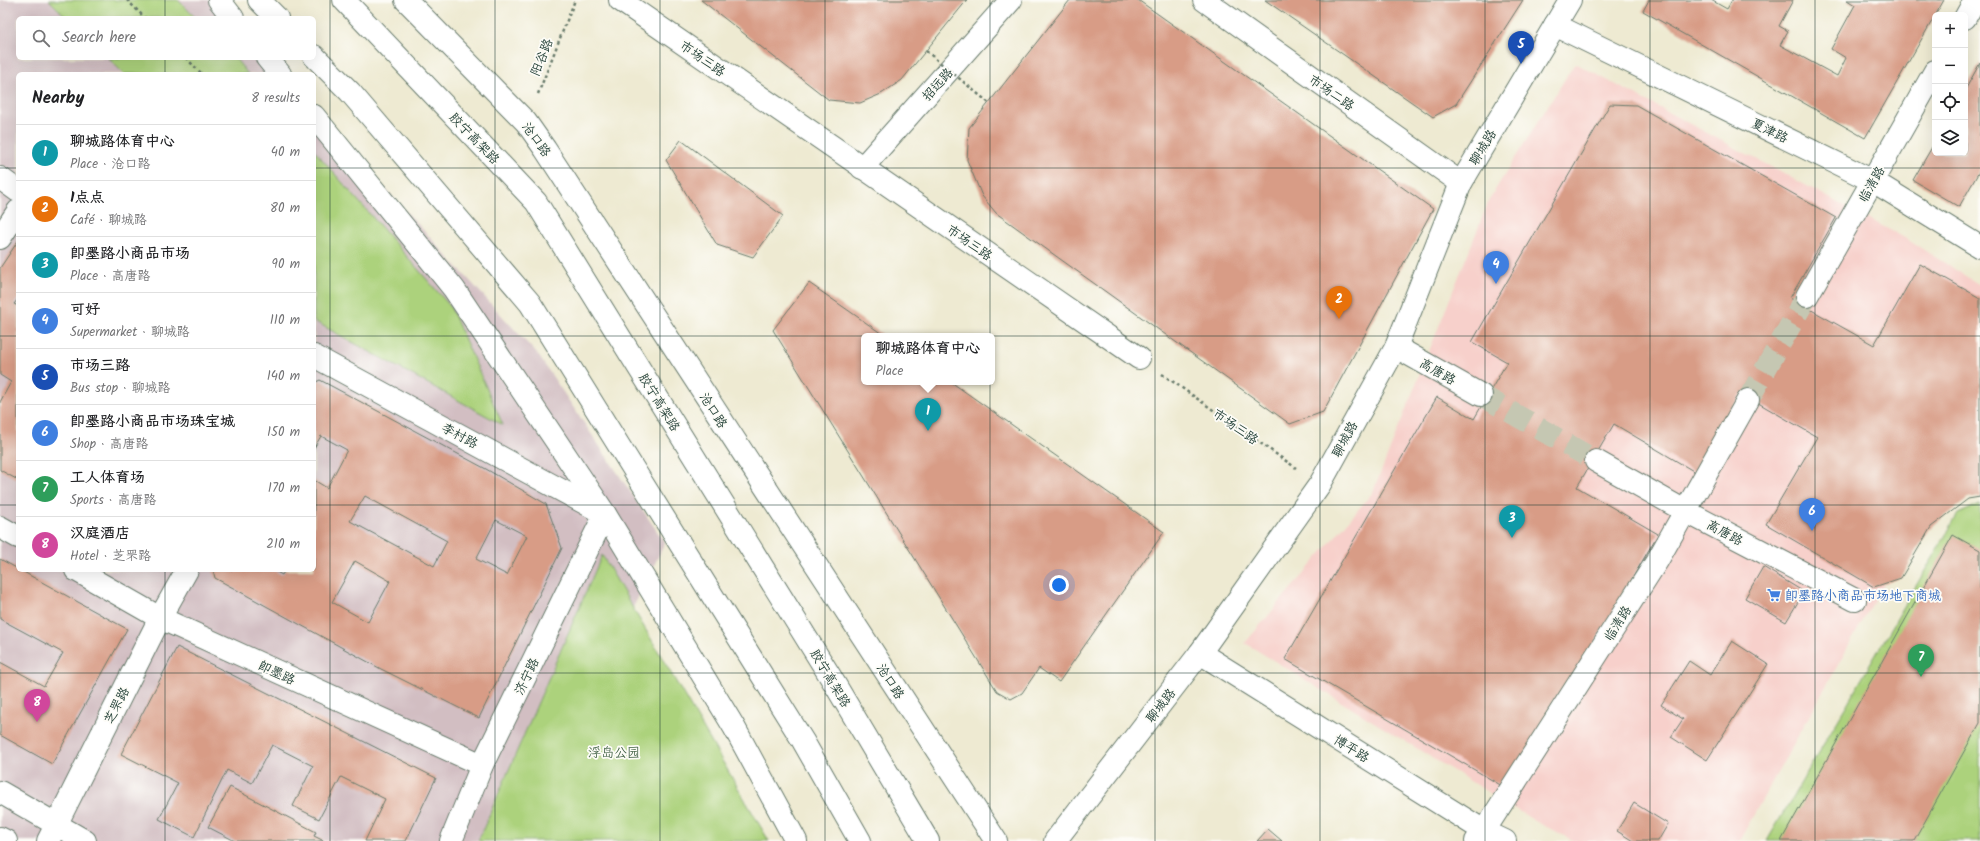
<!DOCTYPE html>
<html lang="en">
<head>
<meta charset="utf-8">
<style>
  body { margin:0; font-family:Kalam,"LXGW WenKai TC",sans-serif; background:#f6f6f6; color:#202124 }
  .controls { position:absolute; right:12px; top:12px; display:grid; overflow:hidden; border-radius:6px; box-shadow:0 4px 16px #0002 }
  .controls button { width:36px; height:36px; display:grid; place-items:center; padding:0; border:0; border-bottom:1px solid #e0e0e0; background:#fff; color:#202124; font:20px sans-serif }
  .you { position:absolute; left:1059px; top:585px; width:14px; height:14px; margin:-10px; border:3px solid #fff; border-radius:50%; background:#1a73e8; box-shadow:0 0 0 6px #1a73e833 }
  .badge { display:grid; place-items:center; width:26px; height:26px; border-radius:50%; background:#b5179e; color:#fff; font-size:13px; font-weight:700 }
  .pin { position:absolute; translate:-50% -33px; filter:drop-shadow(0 1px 2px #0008) }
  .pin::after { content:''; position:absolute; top:21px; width:14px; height:12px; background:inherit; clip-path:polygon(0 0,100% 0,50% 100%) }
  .popup { position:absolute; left:861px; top:333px; width:134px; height:52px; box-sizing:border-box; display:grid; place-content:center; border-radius:6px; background:#fff; filter:drop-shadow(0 1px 3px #0005); font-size:13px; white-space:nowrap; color:#757577 }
  .popup b { font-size:15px; color:#202124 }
  .popup::after { content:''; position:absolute; left:50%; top:100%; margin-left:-8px; border:8px solid transparent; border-top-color:#fff }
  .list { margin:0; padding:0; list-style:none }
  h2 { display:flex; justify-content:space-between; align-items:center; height:52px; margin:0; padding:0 16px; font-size:17px }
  h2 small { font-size:13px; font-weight:400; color:#757577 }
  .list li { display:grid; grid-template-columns:26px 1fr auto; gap:12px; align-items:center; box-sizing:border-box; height:56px; padding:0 16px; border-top:1px solid #e0e0e0 }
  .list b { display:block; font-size:15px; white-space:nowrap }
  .list p { margin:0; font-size:13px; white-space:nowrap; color:#757577 }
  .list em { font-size:13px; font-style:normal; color:#757577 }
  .icon { flex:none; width:22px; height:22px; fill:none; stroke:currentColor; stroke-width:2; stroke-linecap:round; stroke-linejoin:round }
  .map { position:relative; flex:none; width:1980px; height:841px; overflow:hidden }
  .search { position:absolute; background:#fff; box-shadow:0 4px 16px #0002; left:16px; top:16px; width:300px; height:44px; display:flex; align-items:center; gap:10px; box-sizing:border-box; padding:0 14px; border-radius:6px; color:#757577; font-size:15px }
  .panel { position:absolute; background:#fff; box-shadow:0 4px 16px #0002; left:16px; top:72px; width:300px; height:500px; border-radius:6px }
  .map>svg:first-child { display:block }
</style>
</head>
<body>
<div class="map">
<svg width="1980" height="841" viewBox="0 0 1980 841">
  <rect width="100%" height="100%" fill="#fdfcf7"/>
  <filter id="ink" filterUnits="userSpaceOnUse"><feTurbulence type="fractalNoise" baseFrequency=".025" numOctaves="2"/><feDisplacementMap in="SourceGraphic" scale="8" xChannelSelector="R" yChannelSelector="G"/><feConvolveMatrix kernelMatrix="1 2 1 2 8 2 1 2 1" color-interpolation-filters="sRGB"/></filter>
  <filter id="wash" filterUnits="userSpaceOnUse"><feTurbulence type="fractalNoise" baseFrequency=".012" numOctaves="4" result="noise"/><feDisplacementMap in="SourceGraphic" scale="16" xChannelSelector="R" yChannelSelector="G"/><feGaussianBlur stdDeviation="0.9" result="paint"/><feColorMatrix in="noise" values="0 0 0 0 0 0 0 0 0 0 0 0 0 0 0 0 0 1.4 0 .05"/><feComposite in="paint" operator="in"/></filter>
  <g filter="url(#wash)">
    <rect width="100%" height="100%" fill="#eeead2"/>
    <polygon fill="#f7d0cb" points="1575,63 1903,237 1980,285 1980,486 1920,519 1739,841 1574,841 1535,821 1245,643 1373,492 1490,198"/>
    <polygon fill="#d2bec2" points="0,0 212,0 229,18 18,18 18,58 265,58 280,74 18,74 18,570 314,570 314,111 538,355 665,543 517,841 0,841"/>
    <g fill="#acd27c" stroke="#668858">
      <polygon points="49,0 178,0 196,18 67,18"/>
      <polygon points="108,58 235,58 248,74 124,74"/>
      <polygon points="314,150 450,306 503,425 314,321"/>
      <polygon points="1980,504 1980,841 1767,841 1958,514"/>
      <polygon points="602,555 769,841 478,841"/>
    </g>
    <g id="blocks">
      <g fill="#d89c86" fill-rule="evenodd">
        <polygon points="701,0 967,0 902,80 881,94 860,103 829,100"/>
        <polygon points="1070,0 1138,0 1433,209 1323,412 1290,424 996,213 982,196 967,160 969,128"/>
        <polygon points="1265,0 1523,0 1456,104 1433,117"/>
        <polygon points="1649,0 1711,0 1727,9 1732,0 1793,0 1779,26 1788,31 1780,45 1837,76 1846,58 1831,49 1855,5 1847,0 1944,0 1865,138 1643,11"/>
        <polygon points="1980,63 1980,170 1959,207 1913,180 1935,142 1935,153 1965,153 1965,90"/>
        <polygon points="1610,104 1636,105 1836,218 1790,298 1874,345 1920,264 1980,298 1980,497 1968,499 1931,527 1901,578 1874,587 1766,524 1817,437 1741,393 1695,472 1614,424 1577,487 1658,534 1509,790 1285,659 1437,397 1474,419 1507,362 1472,342"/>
        <polygon points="681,140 783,216 753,257 717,245 666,160"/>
        <polygon points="18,241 18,299 14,304 18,306 18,480 0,470 0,402 11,382 0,375 0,268"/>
        <polygon points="809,283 885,336 864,336 864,382 951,382 1164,532 1059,682 1039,668 1022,693 1011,699 997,691 773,330"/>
        <path d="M320,380L486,469L546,504L562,548L479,718L381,669L215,578L213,570H273L282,575L285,570H314V480L327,488L347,450L321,436L314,448V383ZM365,496L447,541L434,566L350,521ZM496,520L527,536L507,575L476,559ZM355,561L390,581L368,622L332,602Z"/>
        <polygon points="1953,535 1980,550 1980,723 1914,841 1781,841"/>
        <polygon points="0,559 127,629 52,764 0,735 0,662 44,686 63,653 0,619"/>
        <polygon points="1763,567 1804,592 1786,622 1745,598"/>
        <polygon points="1732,641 1768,664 1707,760 1671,737 1683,719 1661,705 1689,661 1710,675"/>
        <polygon points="177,647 436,778 406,841 365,841 385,799 341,777 319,819 293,806 313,766 272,745 252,783 227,770 194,837 159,819 178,783 121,754"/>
        <polygon points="230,787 316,832 314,836 324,841 235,841 208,827"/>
        <polygon points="1634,803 1668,824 1658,841 1633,841 1617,831"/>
        <polygon points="1268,829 1282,841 1257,841"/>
      </g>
    </g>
  </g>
  <g filter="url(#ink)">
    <use href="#blocks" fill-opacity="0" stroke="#677a6b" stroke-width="1"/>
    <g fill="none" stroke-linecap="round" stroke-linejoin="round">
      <g stroke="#c5c7b2" stroke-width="22" stroke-dasharray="22 11" stroke-linecap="butt">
        <polyline points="1481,395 1596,461"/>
        <polyline points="1748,400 1807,296"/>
      </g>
      <g stroke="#677a6b" stroke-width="24">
        <g id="minor">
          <polyline points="620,0 1139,358"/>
          <polyline points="1204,0 1461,183"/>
          <polyline points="1965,18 1975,0"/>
          <polyline points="1555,25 1873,181 1980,247"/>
          <polyline points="862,168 1011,0"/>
          <polyline points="0,178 18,191"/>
          <polyline points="0,238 18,211"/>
          <polyline points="1807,296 1935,71"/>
          <polyline points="1396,347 1481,395"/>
          <polyline points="314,356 605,514 482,765 451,841"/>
          <polyline points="1596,461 1685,511 1855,600"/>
          <polyline points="0,527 18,537"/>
          <polyline points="76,570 160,618 482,765"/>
          <polyline points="1200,653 1484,831 1505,841"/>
          <polyline points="48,841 160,618 187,570"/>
          <polyline points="1055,841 1200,653 1320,484 1396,347 1461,183 1570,0"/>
          <polyline points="1476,841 1484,831 1657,561 1748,400"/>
        </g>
      </g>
      <g stroke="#677a6b" stroke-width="24">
        <g id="major">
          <polyline points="219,0 233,18"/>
          <polyline points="406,0 526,122 545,149 996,841"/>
          <polyline points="267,58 280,74"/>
          <polyline points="314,116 454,289 605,514 734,727 796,841"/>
          <polyline points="0,792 85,841"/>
          <polyline points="0,838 6,841"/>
        </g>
      </g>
      <g stroke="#677a6b" stroke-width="24">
        <g id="highway">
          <polyline points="259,0 277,18"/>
          <polyline points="344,0 536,202 830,676 928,841"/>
          <polyline points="314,56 350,92 530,303 803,741 860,841"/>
        </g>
      </g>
      <g stroke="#677a6b" stroke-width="2.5" stroke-dasharray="3 3" stroke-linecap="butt">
        <polyline points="127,0 145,18"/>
        <polyline points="186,58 202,74"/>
        <polyline points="538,94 575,0"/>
        <polyline points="1162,374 1296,468"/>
      </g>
      <use href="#minor" stroke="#fff" stroke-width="22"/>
      <use href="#major" stroke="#fff" stroke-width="22"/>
      <use href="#highway" stroke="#fff" stroke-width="22"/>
      <polyline stroke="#677a6b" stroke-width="2.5" stroke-dasharray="3 3" stroke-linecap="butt" points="926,51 989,103"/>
    </g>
  </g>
  <path fill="none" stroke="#1f3d34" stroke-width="1" stroke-opacity="0.55" d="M165,0V18M330,0V841M495,0V841M660,0V841M825,0V841M990,0V841M1155,0V841M1320,0V841M1485,0V841M1650,0V841M1815,0V841M165,58V74M0,168H18M314,168H1980M0,336H18M314,336H1980M0,505H18M314,505H1980M165,570V841M0,673H1980"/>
  <defs>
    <g id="supermarket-bare" transform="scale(1.08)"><path d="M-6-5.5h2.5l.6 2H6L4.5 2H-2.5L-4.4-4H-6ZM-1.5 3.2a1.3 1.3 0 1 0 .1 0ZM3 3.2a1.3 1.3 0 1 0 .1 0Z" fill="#3f7fe0" stroke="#fdfcf7" stroke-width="2.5" paint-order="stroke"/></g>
  </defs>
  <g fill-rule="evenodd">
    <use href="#supermarket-bare" x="1774" y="595"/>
  </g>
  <g text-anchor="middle" stroke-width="3.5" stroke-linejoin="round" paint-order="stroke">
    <g font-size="13" fill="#1f3d34" stroke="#fdfcf7">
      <text transform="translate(541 57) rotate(-68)" y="5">阳谷路</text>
      <text transform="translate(703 58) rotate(35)" y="5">市场三路</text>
      <text transform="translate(937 84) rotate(-48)" y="5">招远路</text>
      <text transform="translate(1332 92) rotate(35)" y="5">市场二路</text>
      <text transform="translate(1770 130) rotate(26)" y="5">夏津路</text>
      <text transform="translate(475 138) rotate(46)" y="5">胶宁高架路</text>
      <text transform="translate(537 139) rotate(54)" y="5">沧口路</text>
      <text transform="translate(1482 147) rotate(-59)" y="5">聊城路</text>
      <text transform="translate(1871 184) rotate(-60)" y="5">临清路</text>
      <text transform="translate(970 242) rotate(35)" y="5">市场三路</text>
      <text transform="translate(1438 371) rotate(30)" y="5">高唐路</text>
      <text transform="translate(660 402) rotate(58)" y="5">胶宁高架路</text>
      <text transform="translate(714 410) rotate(57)" y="5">沧口路</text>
      <text transform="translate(1236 426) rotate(35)" y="5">市场三路</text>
      <text transform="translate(460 435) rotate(28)" y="5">李村路</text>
      <text transform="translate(1344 439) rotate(-61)" y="5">聊城路</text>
      <text transform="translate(1725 532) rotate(28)" y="5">高唐路</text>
      <text transform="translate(1617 623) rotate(-58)" y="5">临清路</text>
      <text transform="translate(277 672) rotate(25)" y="5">即墨路</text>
      <text transform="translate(526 676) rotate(-64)" y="5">济宁路</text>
      <text transform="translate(831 678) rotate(59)" y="5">胶宁高架路</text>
      <text transform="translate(891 681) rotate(57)" y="5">沧口路</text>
      <text transform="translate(116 705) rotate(-63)" y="5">芝罘路</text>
      <text transform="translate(1160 705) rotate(-52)" y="5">聊城路</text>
      <text transform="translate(1352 748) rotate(32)" y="5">博平路</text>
    </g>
    <g font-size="13" fill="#366cbe" stroke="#fdfcf7" text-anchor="start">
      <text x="1785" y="600">即墨路小商品市场地下商城</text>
    </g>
    <g font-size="13" fill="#426246" stroke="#fdfcf7">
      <text x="614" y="757">浮岛公园</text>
    </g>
  </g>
</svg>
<div class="controls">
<button>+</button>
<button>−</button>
<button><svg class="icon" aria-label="locate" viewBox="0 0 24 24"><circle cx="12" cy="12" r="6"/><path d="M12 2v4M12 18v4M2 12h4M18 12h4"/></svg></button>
<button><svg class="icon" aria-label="layers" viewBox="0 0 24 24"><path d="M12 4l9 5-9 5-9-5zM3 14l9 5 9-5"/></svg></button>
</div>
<div class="you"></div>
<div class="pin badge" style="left:928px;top:431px;background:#0f9aa8">1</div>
<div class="popup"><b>聊城路体育中心</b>Place</div>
<div class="pin badge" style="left:1339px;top:319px;background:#e8710a">2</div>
<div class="pin badge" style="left:1512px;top:538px;background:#0f9aa8">3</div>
<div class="pin badge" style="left:1496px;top:284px;background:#3f7fe0">4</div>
<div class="pin badge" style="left:1521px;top:64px;background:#1a4fb4">5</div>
<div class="pin badge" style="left:1812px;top:531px;background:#3f7fe0">6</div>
<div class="pin badge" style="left:1921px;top:677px;background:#2e9e5b">7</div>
<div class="pin badge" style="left:37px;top:722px;background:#d1479c">8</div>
<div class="search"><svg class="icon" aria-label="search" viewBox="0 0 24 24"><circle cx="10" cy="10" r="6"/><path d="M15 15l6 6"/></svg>Search here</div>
<section class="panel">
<h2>Nearby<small>8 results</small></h2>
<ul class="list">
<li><span class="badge" style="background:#0f9aa8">1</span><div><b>聊城路体育中心</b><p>Place · 沧口路</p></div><em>40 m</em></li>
<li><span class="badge" style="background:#e8710a">2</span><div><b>1点点</b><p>Café · 聊城路</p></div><em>80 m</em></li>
<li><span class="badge" style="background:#0f9aa8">3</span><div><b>即墨路小商品市场</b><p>Place · 高唐路</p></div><em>90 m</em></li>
<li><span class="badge" style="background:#3f7fe0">4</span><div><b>可好</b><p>Supermarket · 聊城路</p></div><em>110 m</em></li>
<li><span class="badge" style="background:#1a4fb4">5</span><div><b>市场三路</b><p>Bus stop · 聊城路</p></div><em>140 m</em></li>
<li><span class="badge" style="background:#3f7fe0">6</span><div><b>即墨路小商品市场珠宝城</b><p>Shop · 高唐路</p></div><em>150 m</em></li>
<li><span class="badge" style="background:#2e9e5b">7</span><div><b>工人体育场</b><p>Sports · 高唐路</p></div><em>170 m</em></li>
<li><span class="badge" style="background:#d1479c">8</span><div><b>汉庭酒店</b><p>Hotel · 芝罘路</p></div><em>210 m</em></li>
</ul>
</section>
</div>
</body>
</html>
